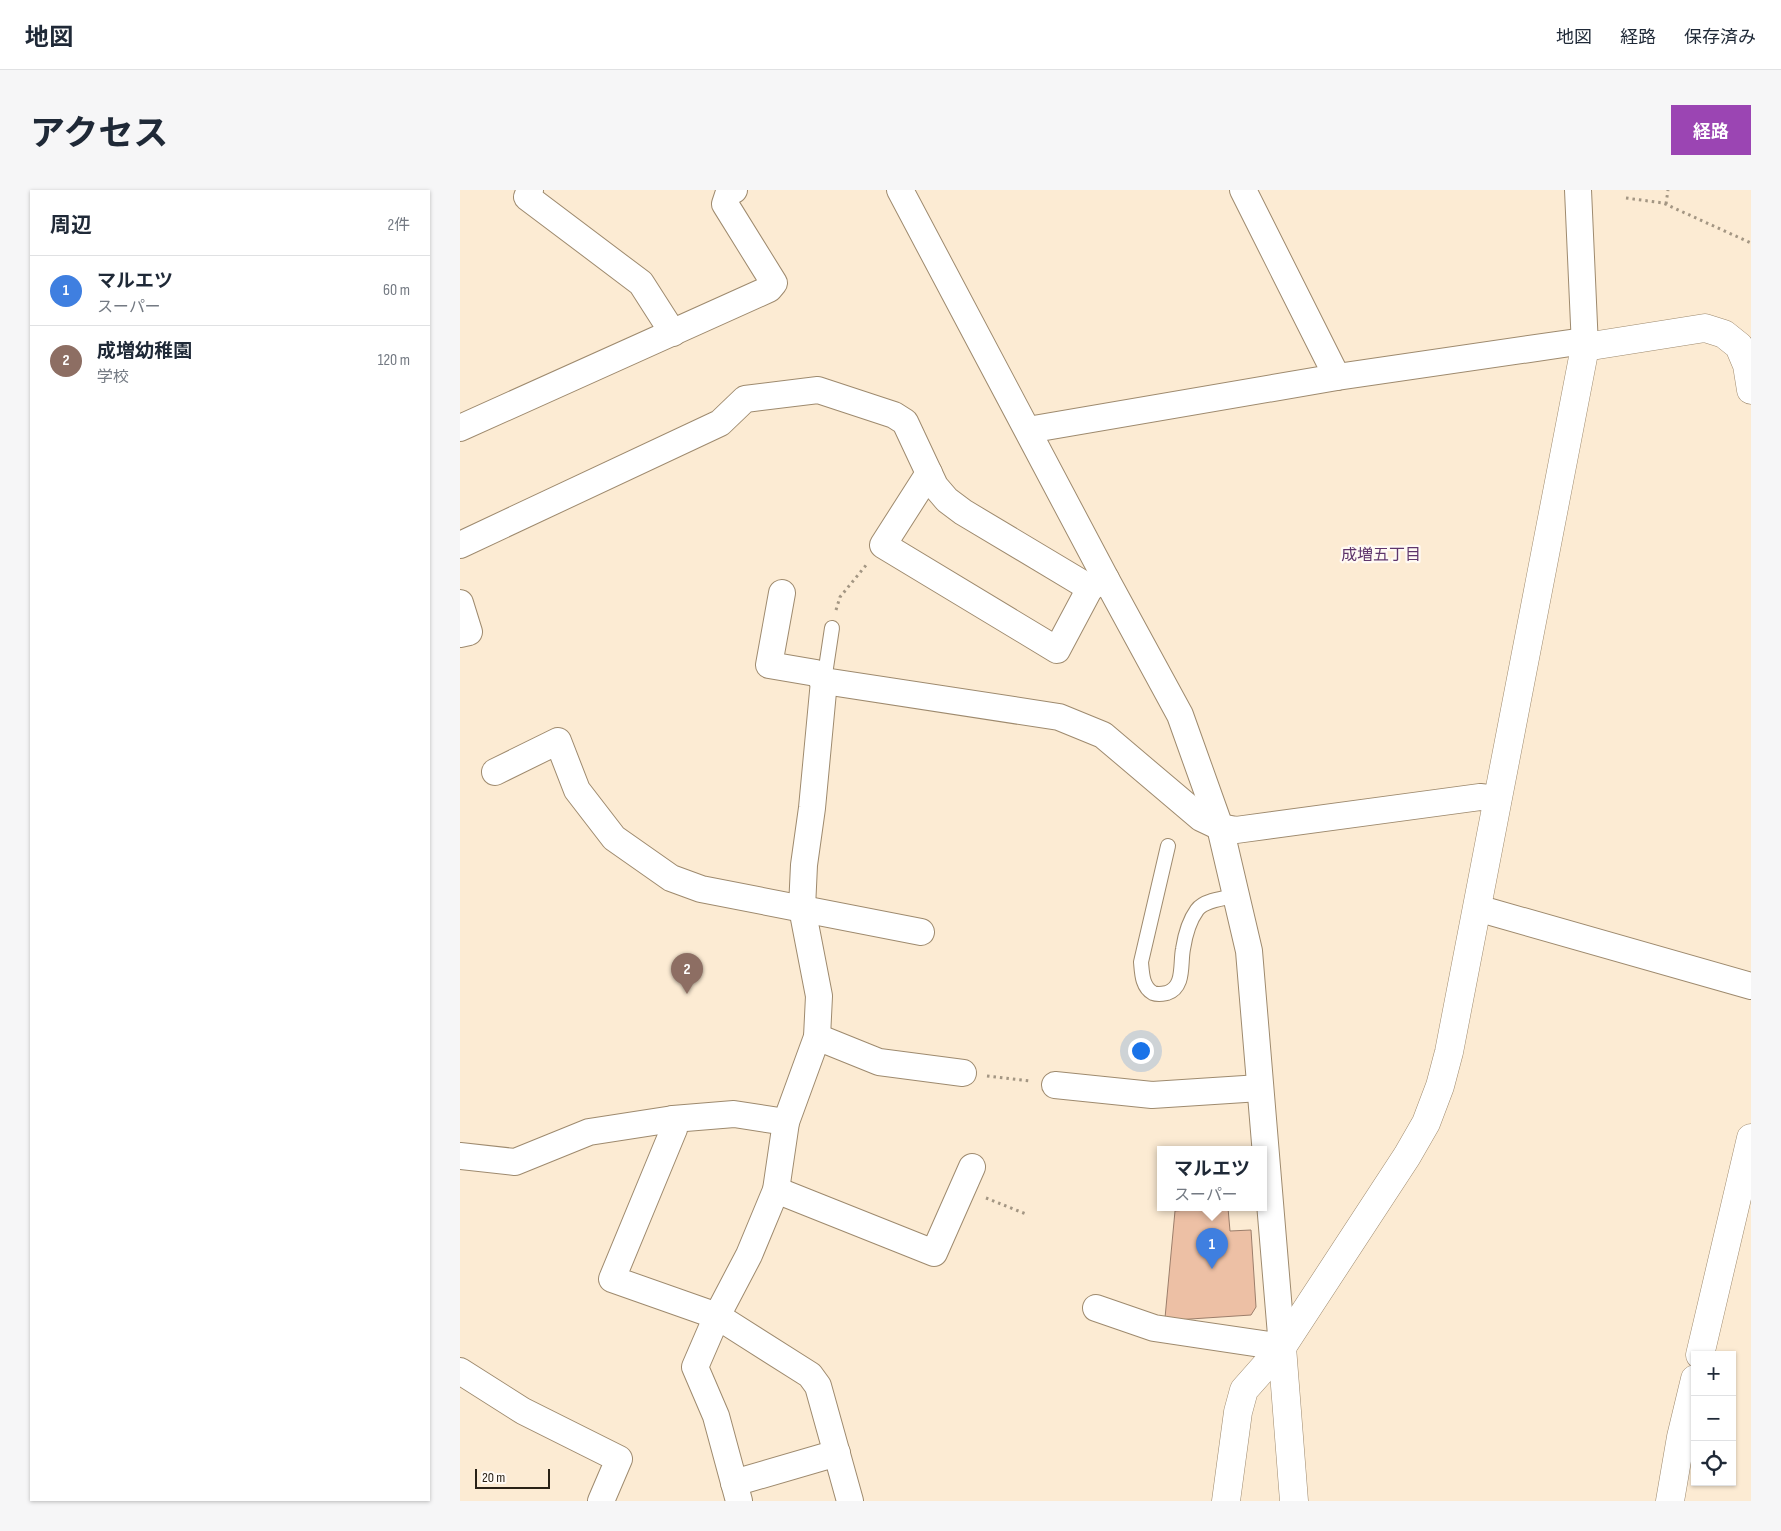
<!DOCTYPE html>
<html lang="ja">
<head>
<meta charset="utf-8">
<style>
  body { margin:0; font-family:"Sofia Sans Condensed","Noto Sans JP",sans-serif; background:#f6f6f7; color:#1f2937 }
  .controls { position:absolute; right:15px; bottom:15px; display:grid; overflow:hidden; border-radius:0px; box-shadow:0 1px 4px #0004 }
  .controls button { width:45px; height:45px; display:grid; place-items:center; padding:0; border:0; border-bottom:1px solid #e0e1e3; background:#fff; color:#1f2937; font:25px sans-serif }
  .scale { position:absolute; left:15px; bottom:12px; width:75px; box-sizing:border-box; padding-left:5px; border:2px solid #292116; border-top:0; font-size:14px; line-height:18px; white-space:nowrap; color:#292116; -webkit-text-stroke:4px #fffaf4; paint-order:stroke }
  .you { position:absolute; left:680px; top:860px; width:18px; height:18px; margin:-12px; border:4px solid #fff; border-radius:50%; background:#1a73e8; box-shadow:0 0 0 8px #1a73e833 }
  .badge { display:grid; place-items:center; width:32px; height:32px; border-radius:50%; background:#9b45b3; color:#fff; font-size:16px; font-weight:700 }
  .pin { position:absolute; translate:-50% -41px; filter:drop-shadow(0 1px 2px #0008) }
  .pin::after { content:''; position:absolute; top:26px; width:18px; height:15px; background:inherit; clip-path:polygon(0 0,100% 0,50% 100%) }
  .popup { position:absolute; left:697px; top:956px; width:110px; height:65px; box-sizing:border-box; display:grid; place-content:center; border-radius:0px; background:#fff; filter:drop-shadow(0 1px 4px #0005); font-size:16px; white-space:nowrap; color:#747a83 }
  .popup b { font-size:19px; color:#1f2937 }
  .popup::after { content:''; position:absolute; left:50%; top:100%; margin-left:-10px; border:10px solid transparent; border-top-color:#fff }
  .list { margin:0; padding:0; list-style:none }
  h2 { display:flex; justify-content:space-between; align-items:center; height:65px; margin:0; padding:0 20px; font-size:21px }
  h2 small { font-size:16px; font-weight:400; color:#747a83 }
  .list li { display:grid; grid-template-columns:32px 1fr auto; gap:15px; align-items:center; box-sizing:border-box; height:70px; padding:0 20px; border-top:1px solid #e0e1e3 }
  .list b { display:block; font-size:19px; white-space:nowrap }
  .list p { margin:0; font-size:16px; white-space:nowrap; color:#747a83 }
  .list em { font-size:16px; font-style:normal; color:#747a83 }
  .icon { flex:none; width:28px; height:28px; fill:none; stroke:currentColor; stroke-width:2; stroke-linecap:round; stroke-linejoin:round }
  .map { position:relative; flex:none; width:1291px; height:1311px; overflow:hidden; border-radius:0px }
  header { display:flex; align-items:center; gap:30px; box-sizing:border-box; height:70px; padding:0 25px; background:#fff; border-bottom:1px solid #e0e1e3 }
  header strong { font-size:24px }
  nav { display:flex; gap:28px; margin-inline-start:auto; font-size:18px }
  .intro { display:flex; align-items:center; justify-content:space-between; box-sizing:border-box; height:120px; padding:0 30px }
  h1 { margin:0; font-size:35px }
  .button { padding:12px 22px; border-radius:0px; background:#9b45b3; color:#fff; font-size:18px; font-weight:700 }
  main { display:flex; gap:30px; padding:0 30px }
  aside { flex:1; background:#fff; border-radius:0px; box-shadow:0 1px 4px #0004 }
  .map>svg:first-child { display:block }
</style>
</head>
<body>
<header>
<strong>地図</strong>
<nav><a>地図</a><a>経路</a><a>保存済み</a></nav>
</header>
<div class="intro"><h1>アクセス</h1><a class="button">経路</a></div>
<main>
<aside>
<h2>周辺<small>2件</small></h2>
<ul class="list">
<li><span class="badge" style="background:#3f7fe0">1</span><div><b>マルエツ</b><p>スーパー</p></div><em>60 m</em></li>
<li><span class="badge" style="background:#8d6e63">2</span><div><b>成増幼稚園</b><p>学校</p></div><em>120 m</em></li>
</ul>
</aside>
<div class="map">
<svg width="1291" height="1311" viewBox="0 0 1291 1311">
  <rect width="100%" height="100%" fill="#fcebd3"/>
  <polygon fill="#edc0a5" stroke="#9c7e6b" points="749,1018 768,1018 770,1041 791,1040 796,1117 791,1125 715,1130 705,1128 715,1021"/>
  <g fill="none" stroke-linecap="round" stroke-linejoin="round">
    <g stroke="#9e8a6e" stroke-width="16">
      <g id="lane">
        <polyline points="364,491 372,438"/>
        <path d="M708,656L681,772C682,783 682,797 693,803C698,805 702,804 707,803C725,797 720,774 723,759C725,746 729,731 737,720C744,710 765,708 776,706"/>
      </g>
    </g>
    <g stroke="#9e8a6e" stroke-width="28">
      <g id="street">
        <polyline points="70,0 67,7 181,93 213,143"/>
        <polyline points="440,0 646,389 720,525 760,637 789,761 822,1157 694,1138 636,1118"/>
        <polyline points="783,0 877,187"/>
        <polyline points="1118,0 1125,157"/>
        <polyline points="0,238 309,99 314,93 265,14 269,2 274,0"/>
        <polyline points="568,240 877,187 1124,151"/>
        <polyline points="469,283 423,355 597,460 630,398"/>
        <polyline points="0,355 260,233 285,209 358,200 434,225 445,232 475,296 487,310 503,322 630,398 646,389"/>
        <polyline points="322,403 309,475 356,483 364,491 599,527 643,545 741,628 760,637 776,640 1020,607 1038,609"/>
        <polyline points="0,413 9,442 0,444"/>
        <polyline points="35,582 98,551 117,600 154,648 211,688 241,699 461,742"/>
        <polyline points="1017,718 1291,796"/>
        <polyline points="357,847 419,872 503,883"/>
        <polyline points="595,895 692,905 800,898"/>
        <polyline points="213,929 214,939 152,1089 257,1126 350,1185 358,1196 390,1311"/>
        <polyline points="0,966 55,972 129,942 213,929 274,924 326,932"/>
        <polyline points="316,1000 474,1063 512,977"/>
        <polyline points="0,1181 63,1221 159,1269 141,1311"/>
        <polyline points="274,1293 377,1263"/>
        <polyline points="279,1311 256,1226 235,1177 257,1126 289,1065 316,1000 326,932 357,847 359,806 342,718 344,675 352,618 364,491"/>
      </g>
    </g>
    <g stroke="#9e8a6e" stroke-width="29">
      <g id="secondary">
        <polyline points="822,1157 834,1311"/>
        <polyline points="1240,1165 1291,948"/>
        <polyline points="766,1311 778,1222 784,1200 822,1157 947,966 966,933 980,896 989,862 1125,157 1245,138 1264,144 1279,156 1287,175 1291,200"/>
        <polyline points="1210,1311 1221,1247 1235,1189"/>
      </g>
    </g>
    <g stroke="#a39683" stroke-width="3" stroke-dasharray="2.5 4" stroke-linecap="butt">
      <polyline points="1166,8 1203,13 1291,53"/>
      <polyline points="1206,14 1208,0"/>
      <polyline points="376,420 380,407 407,374"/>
      <polyline points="527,886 570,891"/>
      <polyline points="526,1008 566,1024"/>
    </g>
    <use href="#lane" stroke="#fff" stroke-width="14"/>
    <use href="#street" stroke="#fff" stroke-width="26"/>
    <use href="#secondary" stroke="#fff" stroke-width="28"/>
  </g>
  <g text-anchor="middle" stroke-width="4.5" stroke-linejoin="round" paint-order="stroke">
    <g font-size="16" fill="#5f356b" stroke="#fffaf4">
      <text x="921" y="370">成増五丁目</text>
    </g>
  </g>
</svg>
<div class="controls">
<button>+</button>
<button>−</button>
<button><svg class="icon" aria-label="locate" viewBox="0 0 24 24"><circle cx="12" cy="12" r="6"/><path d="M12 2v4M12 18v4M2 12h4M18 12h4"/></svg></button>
</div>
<div class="scale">20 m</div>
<div class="you"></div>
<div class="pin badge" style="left:752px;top:1079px;background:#3f7fe0">1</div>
<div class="popup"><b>マルエツ</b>スーパー</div>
<div class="pin badge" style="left:227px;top:804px;background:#8d6e63">2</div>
</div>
</main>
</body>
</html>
